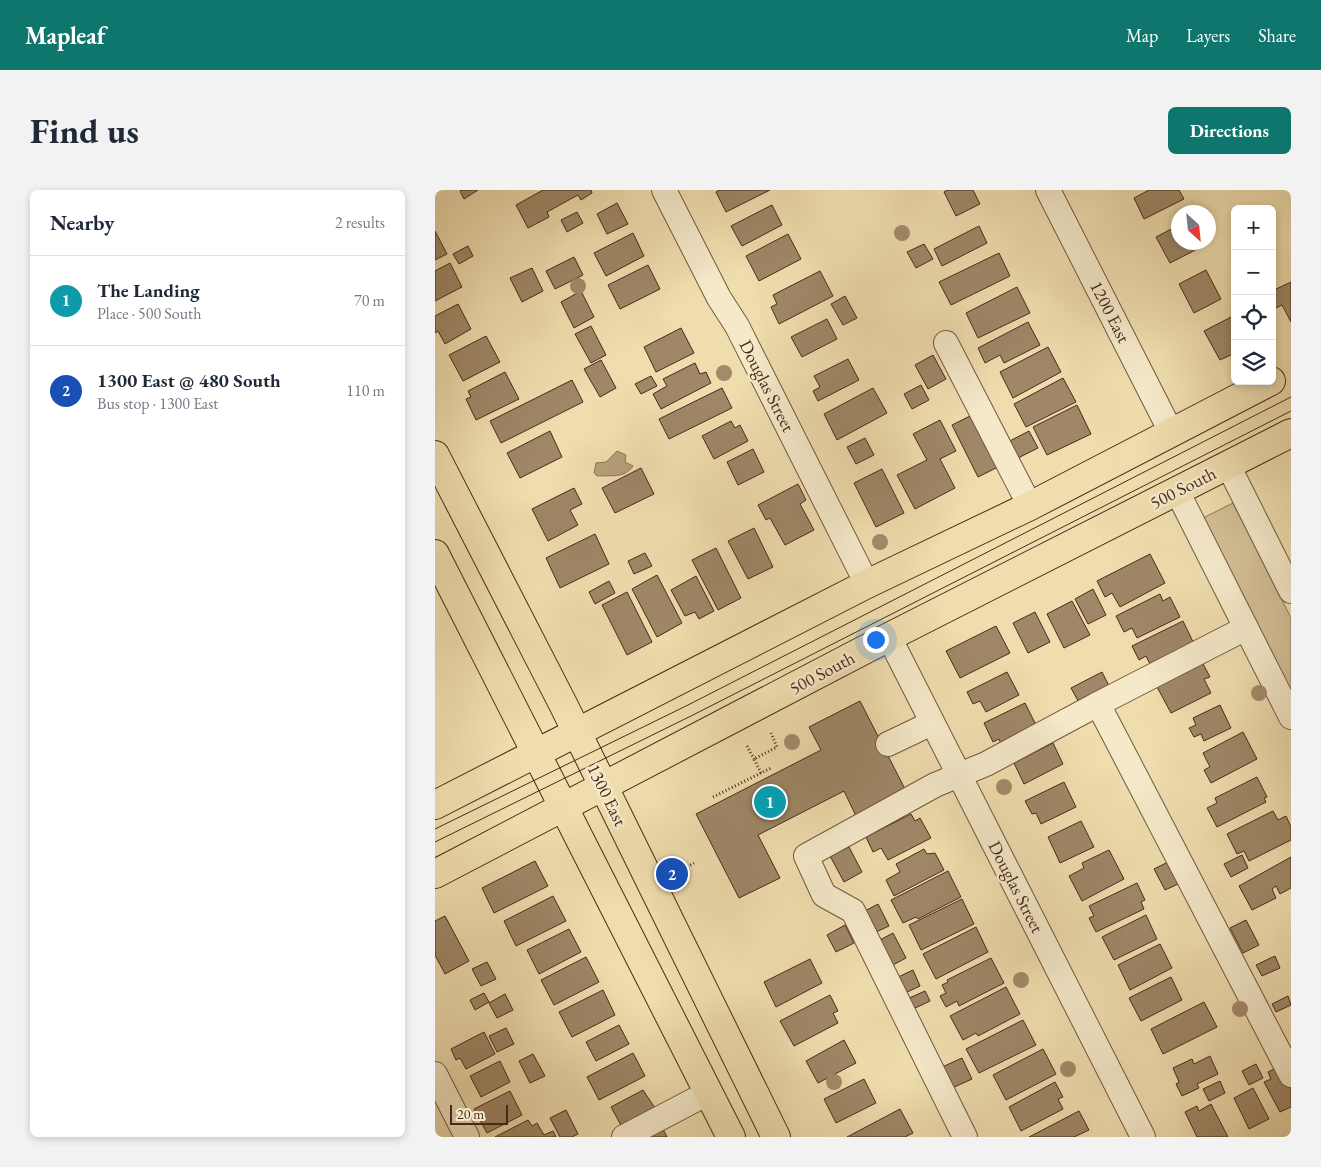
<!DOCTYPE html>
<html lang="en">
<head>
<meta charset="utf-8">
<style>
  body { margin:0; font-family:"EB Garamond",serif; background:#f2f2f3; color:#1f2937 }
  .controls { position:absolute; right:15px; top:15px; display:grid; overflow:hidden; border-radius:8px; box-shadow:0 2px 8px #0003 }
  .controls button { width:45px; height:45px; display:grid; place-items:center; padding:0; border:0; border-bottom:1px solid #e0e1e3; background:#fff; color:#1f2937; font:25px sans-serif }
  .compass { position:absolute; left:736px; top:15px; width:45px; height:45px; border-radius:50%; background:#fff; box-shadow:0 2px 8px #0003; rotate:153deg }
  .scale { position:absolute; left:15px; bottom:12px; width:58px; box-sizing:border-box; padding-left:5px; border:2px solid #482a1a; border-top:0; font-size:14px; line-height:18px; white-space:nowrap; color:#482a1a; -webkit-text-stroke:4px #f5e9ca; paint-order:stroke }
  .you { position:absolute; left:440px; top:449px; width:18px; height:18px; margin:-12px; border:4px solid #fff; border-radius:50%; background:#1a73e8; box-shadow:0 0 0 8px #1a73e833 }
  .badge { display:grid; place-items:center; width:32px; height:32px; border-radius:50%; background:#0f766e; color:#fff; font-size:16px; font-weight:700 }
  .pin { position:absolute; translate:-50% -50%; border:2px solid #fff; box-shadow:0 1px 5px #0006 }
  .list { margin:0; padding:0; list-style:none }
  h2 { display:flex; justify-content:space-between; align-items:center; height:65px; margin:0; padding:0 20px; font-size:21px }
  h2 small { font-size:16px; font-weight:400; color:#747a83 }
  .list li { display:grid; grid-template-columns:32px 1fr auto; gap:15px; align-items:center; box-sizing:border-box; height:90px; padding:0 20px; border-top:1px solid #e0e1e3 }
  .list b { display:block; font-size:19px; white-space:nowrap }
  .list p { margin:0; font-size:16px; white-space:nowrap; color:#747a83 }
  .list em { font-size:16px; font-style:normal; color:#747a83 }
  .icon { flex:none; width:28px; height:28px; fill:none; stroke:currentColor; stroke-width:2; stroke-linecap:round; stroke-linejoin:round }
  .map { position:relative; flex:none; width:856px; height:947px; overflow:hidden; border-radius:8px }
  header { display:flex; align-items:center; gap:30px; box-sizing:border-box; height:70px; padding:0 25px; background:#0f766e; color:#fff }
  header strong { font-size:24px }
  nav { display:flex; gap:28px; margin-inline-start:auto; font-size:18px }
  .intro { display:flex; align-items:center; justify-content:space-between; box-sizing:border-box; height:120px; padding:0 30px }
  h1 { margin:0; font-size:35px }
  .button { padding:12px 22px; border-radius:8px; background:#0f766e; color:#fff; font-size:18px; font-weight:700 }
  main { display:flex; gap:30px; padding:0 30px }
  aside { flex:1; background:#fff; border-radius:8px; box-shadow:0 2px 8px #0003 }
  .map>svg:first-child { display:block }
</style>
</head>
<body>
<header>
<strong>Mapleaf</strong>
<nav><a>Map</a><a>Layers</a><a>Share</a></nav>
</header>
<div class="intro"><h1>Find us</h1><a class="button">Directions</a></div>
<main>
<aside>
<h2>Nearby<small>2 results</small></h2>
<ul class="list">
<li><span class="badge" style="background:#0f9aa8">1</span><div><b>The Landing</b><p>Place · 500 South</p></div><em>70 m</em></li>
<li><span class="badge" style="background:#1a4fb4">2</span><div><b>1300 East @ 480 South</b><p>Bus stop · 1300 East</p></div><em>110 m</em></li>
</ul>
</aside>
<div class="map">
<svg width="856" height="947" viewBox="0 0 856 947">
  <rect width="100%" height="100%" fill="#efddae"/>
  <filter id="stains"><feTurbulence type="fractalNoise" baseFrequency=".004" numOctaves="4"/><feColorMatrix values="0 0 0 0 .2 0 0 0 0 .09 0 0 0 0 .02 0 0 0 .5 -.17"/></filter>
  <radialGradient id="worn" r=".72"><stop offset=".6" stop-color="#630" stop-opacity="0"/><stop offset="1" stop-color="#630" stop-opacity=".3"/></radialGradient>
  <polygon fill="#d3bf95" stroke="#8e7458" points="798,313 856,428 856,510 764,330"/>
  <path fill="#b6a07c" stroke="#8a7155" d="M182,261L191,265L190,272L198,276C189,289 175,285 162,286L159,283L161,273L171,272Z"/>
  <g fill="#9f8767" stroke="#482a1a">
    <polygon points="43,0 29,9 25,1 26,0"/>
    <polygon points="108,0 156,0 157,3 146,10 143,5 112,22 114,27 93,38 81,15"/>
    <polygon points="284,0 335,0 291,22 281,2"/>
    <polygon points="512,0 538,0 545,14 521,26 509,2"/>
    <polygon points="714,0 744,0 749,9 709,29 699,8"/>
    <polygon points="182,13 193,34 172,44 162,24"/>
    <polygon points="337,15 347,35 307,56 296,36"/>
    <polygon points="142,22 148,33 132,42 126,30"/>
    <polygon points="744,35 744,52 772,54 735,73 721,47"/>
    <polygon points="544,36 552,53 507,76 499,59"/>
    <polygon points="0,41 12,64 0,70"/>
    <polygon points="198,43 209,66 171,86 159,63"/>
    <polygon points="353,44 366,69 324,91 311,66"/>
    <polygon points="489,54 498,69 481,78 472,62"/>
    <polygon points="33,56 38,66 24,74 18,64"/>
    <polygon points="564,63 575,86 516,115 504,92"/>
    <polygon points="139,67 148,85 120,99 111,81"/>
    <polygon points="15,73 27,97 0,111 0,81"/>
    <polygon points="213,75 225,99 185,119 173,95"/>
    <polygon points="97,78 108,101 87,112 75,88"/>
    <polygon points="771,80 786,109 759,123 744,94"/>
    <polygon points="385,81 398,106 344,134 336,117 342,114 338,105"/>
    <polygon points="856,92 856,132 847,115 839,119 837,115 837,101"/>
    <polygon points="582,97 595,123 543,148 531,123"/>
    <polygon points="146,101 159,127 139,138 126,112"/>
    <polygon points="410,106 422,128 408,135 396,114"/>
    <polygon points="23,114 36,139 10,154 3,141 0,143 0,126"/>
    <polygon points="800,125 800,163 785,170 769,141"/>
    <polygon points="392,129 402,149 367,167 356,147"/>
    <polygon points="593,132 605,155 569,173 565,165 550,173 543,158"/>
    <polygon points="156,136 171,165 156,173 140,144"/>
    <polygon points="246,138 259,163 221,182 209,157"/>
    <polygon points="51,146 65,172 28,191 14,165"/>
    <polygon points="613,157 626,182 578,208 565,182"/>
    <polygon points="498,165 511,189 493,199 480,175"/>
    <polygon points="413,169 424,190 383,211 378,201 385,197 379,186"/>
    <polygon points="166,170 181,198 165,207 149,179"/>
    <polygon points="260,173 265,184 271,182 276,193 226,219 218,204 232,196 228,189"/>
    <polygon points="70,182 84,209 41,230 31,209 36,207 33,201"/>
    <polygon points="216,186 222,196 206,204 200,194"/>
    <polygon points="628,188 641,212 591,237 579,214"/>
    <polygon points="137,190 148,212 66,253 55,231"/>
    <polygon points="486,195 494,210 477,219 469,204"/>
    <polygon points="287,198 297,218 234,249 224,229"/>
    <polygon points="438,198 452,223 402,250 389,224"/>
    <polygon points="642,215 656,244 612,265 598,237"/>
    <polygon points="543,222 569,274 543,287 517,235"/>
    <polygon points="505,230 521,261 505,269 520,298 480,319 462,285 492,270 478,244"/>
    <polygon points="296,231 300,238 305,235 313,251 279,269 267,246"/>
    <polygon points="115,241 127,267 85,288 72,263"/>
    <polygon points="594,241 603,258 579,270 571,253"/>
    <polygon points="430,248 439,265 421,274 412,257"/>
    <polygon points="318,259 329,282 303,295 292,272"/>
    <polygon points="206,278 219,304 180,323 167,298"/>
    <polygon points="447,279 469,323 441,337 419,293"/>
    <polygon points="363,294 371,310 365,314 379,340 350,355 335,328 331,330 323,315"/>
    <polygon points="139,298 147,314 135,320 143,335 113,351 97,319"/>
    <polygon points="319,338 338,377 313,389 293,351"/>
    <polygon points="160,344 174,374 125,398 111,368"/>
    <polygon points="281,358 306,408 283,420 257,370"/>
    <polygon points="210,363 217,376 199,384 193,371"/>
    <polygon points="715,364 730,393 685,417 677,403 670,407 662,391"/>
    <polygon points="222,385 247,433 222,447 197,399"/>
    <polygon points="261,386 279,421 264,429 260,422 250,426 236,400"/>
    <polygon points="174,391 180,403 160,414 154,402"/>
    <polygon points="658,399 671,425 653,434 640,409"/>
    <polygon points="192,402 217,452 192,465 167,415"/>
    <polygon points="725,404 728,411 735,407 745,427 702,448 697,438 689,442 681,426"/>
    <polygon points="637,411 655,445 629,458 612,424"/>
    <polygon points="600,422 615,452 593,463 578,433"/>
    <polygon points="748,431 761,458 718,480 711,466 704,470 697,456"/>
    <polygon points="561,436 575,463 525,488 511,461"/>
    <polygon points="767,472 775,487 769,489 776,503 736,523 721,495"/>
    <polygon points="572,482 584,505 551,522 545,511 538,514 532,502"/>
    <polygon points="667,482 677,502 647,518 636,498"/>
    <polygon points="425,511 471,601 421,626 409,601 323,645 345,688 304,708 261,624 386,560 374,537"/>
    <polygon points="590,513 603,539 567,556 564,549 558,552 549,533"/>
    <polygon points="785,515 796,538 769,551 766,544 759,547 754,538 761,535 758,528"/>
    <polygon points="808,542 822,569 776,593 769,580 775,577 768,563"/>
    <polygon points="618,553 628,574 589,594 579,573"/>
    <polygon points="822,587 832,607 829,608 831,612 782,637 772,618 782,613 780,608"/>
    <polygon points="629,592 641,617 606,634 601,623 597,624 590,611"/>
    <polygon points="838,621 843,630 851,626 856,637 856,650 814,671 809,661 802,664 792,644"/>
    <polygon points="476,624 480,631 485,628 496,648 453,670 446,658 438,662 431,647"/>
    <polygon points="646,631 659,657 625,673 613,647"/>
    <polygon points="414,657 427,682 409,692 395,666"/>
    <polygon points="489,659 492,664 500,663 509,680 459,706 451,690 465,682 461,674"/>
    <polygon points="674,660 689,689 647,711 634,686 649,678 647,673"/>
    <polygon points="807,665 813,678 796,687 789,674"/>
    <polygon points="856,667 856,698 845,704 841,696 837,699 841,708 817,720 804,696"/>
    <polygon points="739,669 750,691 730,700 719,679"/>
    <polygon points="100,671 113,696 59,723 47,698"/>
    <polygon points="513,681 526,707 483,729 481,727 468,733 456,710"/>
    <polygon points="702,693 710,710 706,712 709,719 661,742 654,728 659,726 654,716"/>
    <polygon points="118,706 131,731 81,756 69,731"/>
    <polygon points="527,709 539,734 486,760 474,735"/>
    <polygon points="443,714 454,736 439,743 428,722"/>
    <polygon points="711,725 722,749 679,770 667,747"/>
    <polygon points="10,726 34,771 10,784 0,765 0,731"/>
    <polygon points="811,730 824,755 808,763 795,738"/>
    <polygon points="410,735 419,753 401,762 392,745"/>
    <polygon points="541,737 553,762 501,789 488,764"/>
    <polygon points="134,739 146,762 104,784 92,760"/>
    <polygon points="458,743 471,768 456,776 443,751"/>
    <polygon points="725,754 737,778 695,800 683,775"/>
    <polygon points="840,766 845,778 827,786 821,775"/>
    <polygon points="151,767 164,792 119,815 106,790"/>
    <polygon points="556,768 569,793 524,816 522,811 511,817 505,806 511,803 507,795 513,792 512,790"/>
    <polygon points="375,769 387,793 341,817 329,792"/>
    <polygon points="52,772 61,789 46,796 37,779"/>
    <polygon points="478,780 485,796 468,804 461,788"/>
    <polygon points="736,787 747,810 706,831 694,808"/>
    <polygon points="571,797 585,824 543,846 541,843 528,850 515,826"/>
    <polygon points="168,800 180,825 137,847 124,822"/>
    <polygon points="490,801 495,811 476,820 472,809"/>
    <polygon points="49,803 54,812 40,820 35,810"/>
    <polygon points="70,804 78,820 62,828 54,813"/>
    <polygon points="395,805 403,821 398,823 403,833 359,856 345,831"/>
    <polygon points="853,806 856,815 841,822 837,814"/>
    <polygon points="769,812 782,837 728,864 716,839"/>
    <polygon points="588,830 601,855 544,883 531,859"/>
    <polygon points="184,835 194,854 161,871 151,852"/>
    <polygon points="71,838 79,854 62,862 54,846"/>
    <polygon points="49,842 60,864 31,879 25,868 21,870 16,859"/>
    <polygon points="409,850 421,873 383,893 371,871"/>
    <polygon points="608,859 621,884 571,910 558,885"/>
    <polygon points="198,863 210,886 164,910 152,887"/>
    <polygon points="98,864 110,886 95,893 84,871"/>
    <polygon points="775,866 783,884 762,894 764,898 747,906 741,894 744,892 738,878 757,869 759,874"/>
    <polygon points="527,868 537,889 515,899 505,878"/>
    <polygon points="65,871 75,892 46,907 35,886"/>
    <polygon points="821,874 828,888 814,895 807,881"/>
    <polygon points="845,876 856,898 856,917 845,922 829,892 836,889 833,882"/>
    <polygon points="429,889 441,913 401,933 389,909"/>
    <polygon points="785,891 790,903 774,911 768,899"/>
    <polygon points="620,892 628,907 623,909 628,919 586,941 574,917"/>
    <polygon points="818,898 834,929 814,939 799,908"/>
    <polygon points="208,900 222,921 188,939 176,917"/>
    <polygon points="75,901 87,925 52,943 39,919"/>
    <polygon points="776,914 793,947 762,947 750,922 762,916 764,921"/>
    <polygon points="465,919 478,943 470,947 412,947"/>
    <polygon points="131,920 143,944 137,947 125,947 115,928"/>
    <polygon points="644,921 654,940 639,947 594,947"/>
    <polygon points="93,930 97,936 102,933 109,945 118,941 121,947 60,947"/>
    <polygon points="225,933 232,947 198,947"/>
  </g>
  <g fill="none" stroke-linecap="round" stroke-linejoin="round">
    <g stroke="#72573f" stroke-width="26">
      <g id="minor">
        <polyline points="229,0 284,108 302,136 432,394"/>
        <polyline points="613,0 737,244"/>
        <polyline points="511,153 595,316"/>
        <polyline points="793,275 856,401"/>
        <polyline points="742,301 856,527"/>
        <polyline points="811,438 663,514 856,885"/>
        <polyline points="454,447 708,947"/>
        <polyline points="453,554 497,533"/>
        <polyline points="0,884 32,947"/>
        <polyline points="189,947 273,903"/>
        <polyline points="530,947 418,721 389,705 371,666 500,595 551,574 663,514"/>
      </g>
    </g>
    <g stroke="#482a1a" stroke-width="30">
      <g id="major">
        <polyline points="0,265 129,516 341,947"/>
        <polyline points="0,364 296,947"/>
        <polyline points="0,615 432,394 595,316 836,191"/>
        <polyline points="0,684 454,447 856,243"/>
      </g>
    </g>
    <g stroke="#482a1a" stroke-width="3" stroke-dasharray="1 2.5" stroke-linecap="butt">
      <polyline points="312,556 319,569"/>
      <polyline points="326,583 319,569 342,557 336,543"/>
      <polyline points="278,607 336,578"/>
      <polyline points="243,682 259,673"/>
    </g>
    <use href="#minor" stroke="#f5e9ca" stroke-width="24"/>
    <use href="#major" stroke="#efddae" stroke-width="28"/>
    <g stroke="#482a1a" stroke-width="1">
      <polyline points="0,639 253,515 856,207"/>
      <polyline points="0,652 258,525 856,221"/>
    </g>
  </g>
  <g fill="#a38b6a">
    <circle cx="467" cy="43" r="8"/>
    <circle cx="143" cy="96" r="8"/>
    <circle cx="289" cy="183" r="8"/>
    <circle cx="445" cy="352" r="8"/>
    <circle cx="824" cy="503" r="8"/>
    <circle cx="357" cy="552" r="8"/>
    <circle cx="569" cy="597" r="8"/>
    <circle cx="586" cy="790" r="8"/>
    <circle cx="805" cy="819" r="8"/>
    <circle cx="633" cy="879" r="8"/>
    <circle cx="399" cy="892" r="8"/>
  </g>
  <g text-anchor="middle" stroke-width="5" stroke-linejoin="round" paint-order="stroke">
    <g font-size="18" fill="#482a1a" stroke="#f5e9ca">
      <text transform="translate(675 122) rotate(63)" y="6">1200 East</text>
      <text transform="translate(332 196) rotate(63)" y="6">Douglas Street</text>
      <text transform="translate(748 298) rotate(-27)" y="6">500 South</text>
      <text transform="translate(387 483) rotate(-28)" y="6">500 South</text>
      <text transform="translate(172 605) rotate(64)" y="6">1300 East</text>
      <text transform="translate(581 697) rotate(63)" y="6">Douglas Street</text>
    </g>
  </g>
  <rect width="100%" height="100%" filter="url(#stains)"/>
  <rect width="100%" height="100%" fill="url(#worn)"/>
</svg>
<div class="controls">
<button>+</button>
<button>−</button>
<button><svg class="icon" aria-label="locate" viewBox="0 0 24 24"><circle cx="12" cy="12" r="6"/><path d="M12 2v4M12 18v4M2 12h4M18 12h4"/></svg></button>
<button><svg class="icon" aria-label="layers" viewBox="0 0 24 24"><path d="M12 4l9 5-9 5-9-5zM3 14l9 5 9-5"/></svg></button>
</div>
<svg class="compass" viewBox="-18 -18 36 36"><path d="M0-13l5 13h-10z" fill="#e53935"/><path d="M0 13l5-13h-10z" fill="#747a83"/></svg>
<div class="scale">20 m</div>
<div class="you"></div>
<div class="pin badge" style="left:335px;top:612px;background:#0f9aa8">1</div>
<div class="pin badge" style="left:237px;top:684px;background:#1a4fb4">2</div>
</div>
</main>
</body>
</html>
